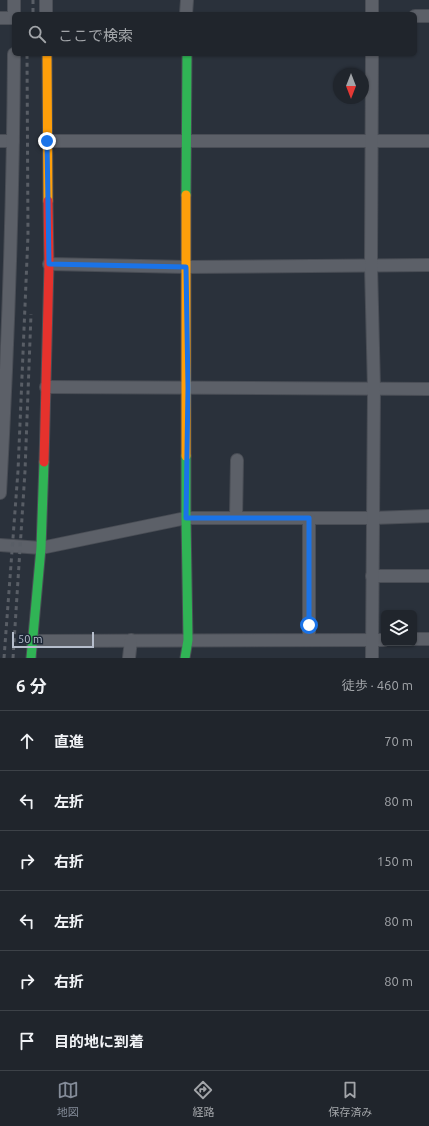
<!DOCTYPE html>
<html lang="ja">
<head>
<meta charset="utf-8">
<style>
  body { margin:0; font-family:Ubuntu,"Noto Sans JP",sans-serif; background:#2d3138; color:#f1f3f6 }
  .controls { position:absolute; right:12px; bottom:12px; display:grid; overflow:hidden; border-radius:6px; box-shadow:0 1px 3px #0004 }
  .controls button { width:36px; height:36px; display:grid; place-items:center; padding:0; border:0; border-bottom:1px solid #3d4248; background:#20252c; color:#f1f3f6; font:20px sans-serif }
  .compass { position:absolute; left:333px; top:68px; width:36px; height:36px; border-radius:50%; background:#20252c; box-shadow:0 1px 3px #0004; rotate:180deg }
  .scale { position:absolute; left:12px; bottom:10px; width:82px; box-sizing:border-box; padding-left:4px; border:2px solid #b5bdcb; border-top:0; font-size:11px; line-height:14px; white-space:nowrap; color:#b5bdcb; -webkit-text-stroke:3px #1d2736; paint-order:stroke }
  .stop { position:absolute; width:12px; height:12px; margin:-9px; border:3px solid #1a73e8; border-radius:50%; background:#fff }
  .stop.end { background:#1a73e8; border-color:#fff; box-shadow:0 1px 4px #0008 }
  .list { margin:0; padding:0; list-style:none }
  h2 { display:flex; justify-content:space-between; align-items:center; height:52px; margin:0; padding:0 16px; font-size:17px }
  h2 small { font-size:13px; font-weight:400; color:#a2a5a9 }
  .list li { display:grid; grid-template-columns:26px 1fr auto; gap:12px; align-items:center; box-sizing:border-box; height:60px; padding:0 16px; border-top:1px solid #3d4248 }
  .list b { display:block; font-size:15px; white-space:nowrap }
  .list em { font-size:13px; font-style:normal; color:#a2a5a9 }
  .icon { flex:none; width:22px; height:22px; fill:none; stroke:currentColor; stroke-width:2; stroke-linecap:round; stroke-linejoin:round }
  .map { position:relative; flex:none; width:429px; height:658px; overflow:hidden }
  .search { position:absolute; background:#20252c; box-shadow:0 1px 3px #0004; left:12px; right:12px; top:12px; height:44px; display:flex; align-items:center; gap:10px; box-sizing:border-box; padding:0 14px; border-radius:6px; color:#a2a5a9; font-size:15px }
  .sheet { height:412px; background:#20252c }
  nav { display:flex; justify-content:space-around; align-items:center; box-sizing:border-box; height:56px; border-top:1px solid #3d4248; background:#20252c; font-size:11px; color:#a2a5a9 }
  nav a { display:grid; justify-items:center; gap:2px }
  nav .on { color:#848c99 }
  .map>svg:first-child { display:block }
</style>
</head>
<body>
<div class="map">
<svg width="429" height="658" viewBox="0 0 429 658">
  <rect width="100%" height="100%" fill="#2a313b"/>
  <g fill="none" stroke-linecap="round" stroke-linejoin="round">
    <g stroke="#494d55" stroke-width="14">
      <g id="street">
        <polyline points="14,0 14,14"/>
        <polyline points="46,0 46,14"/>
        <polyline points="372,0 372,14"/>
        <polyline points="186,14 187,0"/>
        <polyline points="415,16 429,16"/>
        <polyline points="0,18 14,18"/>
        <polyline points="0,141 13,141"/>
        <polyline points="47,141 429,141"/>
        <polyline points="49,264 186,267 429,265"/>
        <polyline points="46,387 429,389"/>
        <path d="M0,493C8,347 13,200 14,54"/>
        <polyline points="236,518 237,460"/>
        <polyline points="0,545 41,548 186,518 372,518 429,516"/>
        <polyline points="372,576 429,576"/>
        <polyline points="414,639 429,639"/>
        <polyline points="309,640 309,518"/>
        <polyline points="32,641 384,640"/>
        <polyline points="129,658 131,640"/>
        <polyline points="372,658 374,389 371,266 372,54"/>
      </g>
    </g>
    <g stroke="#494d55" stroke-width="11">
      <g id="fast">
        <polyline points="186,195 187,54"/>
        <polyline points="31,658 41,548 44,462"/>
        <polyline points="185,658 188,640 186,518 186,456"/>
      </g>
    </g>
    <g stroke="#494d55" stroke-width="11">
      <g id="slow">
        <polyline points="47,54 48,201"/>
        <polyline points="186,195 186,456"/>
      </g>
    </g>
    <g stroke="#494d55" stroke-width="11">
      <polyline id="jam" points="44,462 49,264 48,201"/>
    </g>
    <use href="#street" stroke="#5c6068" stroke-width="12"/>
    <use href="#fast" stroke="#30b455" stroke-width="9"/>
    <use href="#slow" stroke="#ff9f0a" stroke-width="9"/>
    <use href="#jam" stroke="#e5322d" stroke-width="9"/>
    <g stroke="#595e66" stroke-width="3" stroke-dasharray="4 4" stroke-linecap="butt">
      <polyline points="33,0 33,14"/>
      <polyline points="4,658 18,471 28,235 27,54"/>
      <polyline points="13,658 25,471 31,314"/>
    </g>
  </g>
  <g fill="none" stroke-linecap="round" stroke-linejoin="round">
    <polyline stroke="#1a73e8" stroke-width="5" points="47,141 49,264 186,267 188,388 186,518 309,518 309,625"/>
  </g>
</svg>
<div class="controls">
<button><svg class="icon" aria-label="layers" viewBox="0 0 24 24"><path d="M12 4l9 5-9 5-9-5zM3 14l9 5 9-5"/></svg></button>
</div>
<svg class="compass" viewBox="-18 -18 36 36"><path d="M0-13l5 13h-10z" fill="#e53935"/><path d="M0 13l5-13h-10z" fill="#a2a5a9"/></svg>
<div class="scale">50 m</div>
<div class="stop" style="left:309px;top:625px"></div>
<div class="stop end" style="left:47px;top:141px"></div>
<div class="search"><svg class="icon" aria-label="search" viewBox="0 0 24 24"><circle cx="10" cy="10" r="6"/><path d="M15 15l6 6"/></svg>ここで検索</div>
</div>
<section class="sheet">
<h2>6 分<small>徒歩 · 460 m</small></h2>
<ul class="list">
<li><svg class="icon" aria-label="ahead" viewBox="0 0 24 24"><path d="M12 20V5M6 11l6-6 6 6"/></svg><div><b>直進</b></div><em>70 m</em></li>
<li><svg class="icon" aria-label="left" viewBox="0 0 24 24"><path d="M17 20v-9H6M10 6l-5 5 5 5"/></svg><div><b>左折</b></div><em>80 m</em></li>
<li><svg class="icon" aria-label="right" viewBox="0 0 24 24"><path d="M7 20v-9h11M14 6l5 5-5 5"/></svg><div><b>右折</b></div><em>150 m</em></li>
<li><svg class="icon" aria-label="left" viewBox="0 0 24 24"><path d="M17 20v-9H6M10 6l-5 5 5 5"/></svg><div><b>左折</b></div><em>80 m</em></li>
<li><svg class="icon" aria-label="right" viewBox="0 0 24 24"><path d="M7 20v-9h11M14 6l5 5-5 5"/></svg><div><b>右折</b></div><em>80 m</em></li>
<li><svg class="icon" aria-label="arrive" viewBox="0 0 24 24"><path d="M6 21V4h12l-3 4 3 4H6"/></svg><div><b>目的地に到着</b></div></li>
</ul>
</section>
<nav>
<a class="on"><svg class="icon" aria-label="map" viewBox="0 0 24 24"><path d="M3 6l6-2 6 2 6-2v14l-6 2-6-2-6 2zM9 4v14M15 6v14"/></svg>地図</a>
<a><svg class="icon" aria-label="directions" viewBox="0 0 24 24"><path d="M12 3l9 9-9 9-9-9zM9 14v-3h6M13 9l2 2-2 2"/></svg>経路</a>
<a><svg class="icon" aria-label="saved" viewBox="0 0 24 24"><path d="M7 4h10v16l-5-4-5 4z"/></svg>保存済み</a>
</nav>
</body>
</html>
